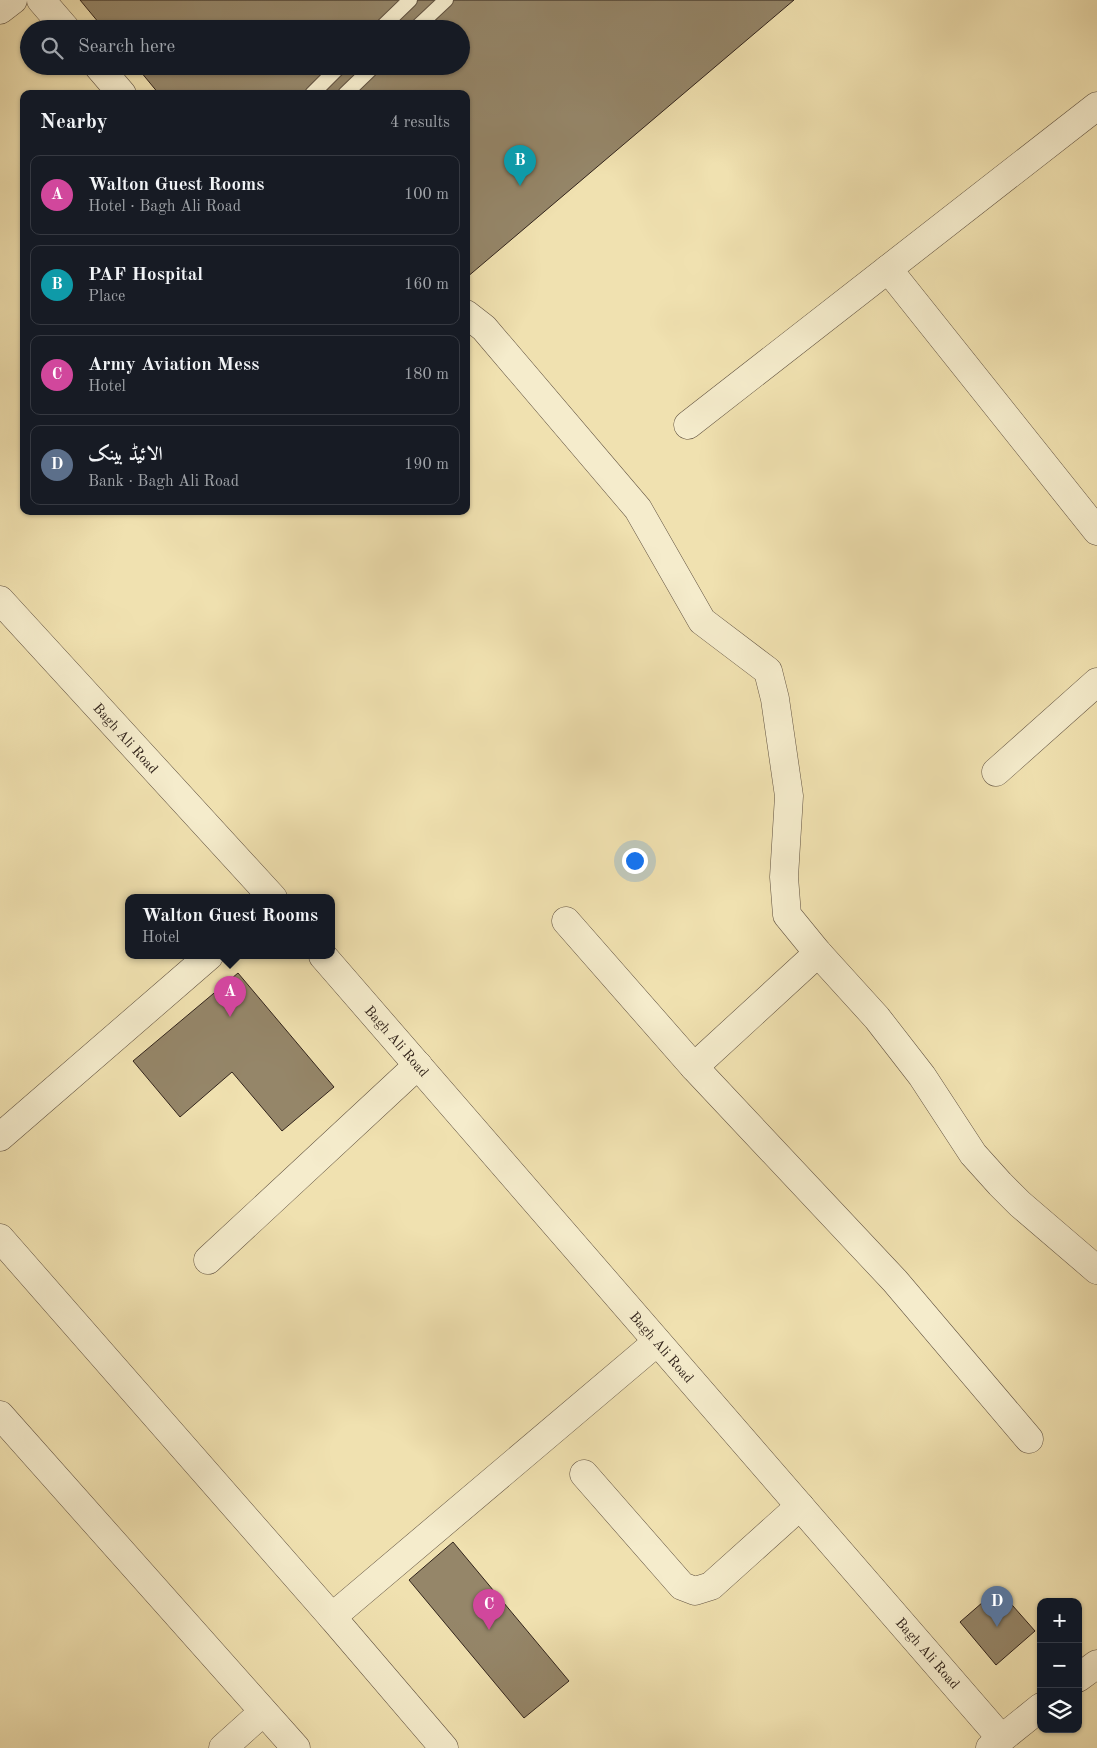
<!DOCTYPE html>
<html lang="en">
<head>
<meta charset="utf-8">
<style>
  body { margin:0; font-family:"Old Standard TT",Amiri,serif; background:#242831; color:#f1f3f6 }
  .controls { position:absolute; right:15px; bottom:15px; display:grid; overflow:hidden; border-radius:10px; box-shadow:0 1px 4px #0004 }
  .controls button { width:45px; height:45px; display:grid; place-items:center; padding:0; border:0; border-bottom:1px solid #363941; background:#171b24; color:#f1f3f6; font:25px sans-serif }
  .you { position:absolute; left:634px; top:860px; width:18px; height:18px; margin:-12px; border:4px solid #fff; border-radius:50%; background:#1a73e8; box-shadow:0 0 0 8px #1a73e833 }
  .badge { display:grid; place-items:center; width:32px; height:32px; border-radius:50%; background:#c59692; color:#fff; font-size:16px; font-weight:700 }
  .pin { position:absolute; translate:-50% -41px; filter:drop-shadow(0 1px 2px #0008) }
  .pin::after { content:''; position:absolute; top:26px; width:18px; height:15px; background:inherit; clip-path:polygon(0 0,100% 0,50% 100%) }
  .popup { position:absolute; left:125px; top:894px; width:210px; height:65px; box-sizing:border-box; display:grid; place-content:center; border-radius:10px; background:#171b24; filter:drop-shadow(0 1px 4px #0005); font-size:16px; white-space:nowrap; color:#9ea1a6 }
  .popup b { font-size:19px; color:#f1f3f6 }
  .popup::after { content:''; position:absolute; left:50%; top:100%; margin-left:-10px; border:10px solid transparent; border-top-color:#171b24 }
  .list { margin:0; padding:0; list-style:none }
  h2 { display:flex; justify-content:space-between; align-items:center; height:65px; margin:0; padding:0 20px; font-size:21px }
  h2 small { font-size:16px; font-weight:400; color:#9ea1a6 }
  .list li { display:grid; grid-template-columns:32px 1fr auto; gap:15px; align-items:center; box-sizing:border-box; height:80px; margin:0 10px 10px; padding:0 10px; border:1px solid #363941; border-radius:10px }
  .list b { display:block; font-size:19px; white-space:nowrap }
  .list p { margin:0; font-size:16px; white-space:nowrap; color:#9ea1a6 }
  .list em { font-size:16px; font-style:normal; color:#9ea1a6 }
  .icon { flex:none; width:28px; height:28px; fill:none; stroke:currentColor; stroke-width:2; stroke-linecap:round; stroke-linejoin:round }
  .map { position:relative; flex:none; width:1097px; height:1748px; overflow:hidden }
  .search { position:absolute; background:#171b24; box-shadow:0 1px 4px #0004; left:20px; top:20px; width:450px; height:55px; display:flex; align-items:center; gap:12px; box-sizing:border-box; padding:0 18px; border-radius:28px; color:#9ea1a6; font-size:19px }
  .panel { position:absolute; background:#171b24; box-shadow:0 1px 4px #0004; left:20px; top:90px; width:450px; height:425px; border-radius:10px }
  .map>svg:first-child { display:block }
</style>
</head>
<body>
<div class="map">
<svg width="1097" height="1748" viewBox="0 0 1097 1748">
  <rect width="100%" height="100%" fill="#f0e1b0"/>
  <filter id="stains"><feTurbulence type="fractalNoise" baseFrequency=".004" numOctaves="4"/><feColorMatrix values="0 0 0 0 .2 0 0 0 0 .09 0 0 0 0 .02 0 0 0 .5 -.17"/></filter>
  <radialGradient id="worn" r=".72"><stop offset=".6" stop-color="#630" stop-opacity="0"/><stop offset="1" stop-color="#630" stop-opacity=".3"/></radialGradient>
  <g fill="#958669" stroke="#32241c">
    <polygon points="80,0 794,0 466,278 466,94 159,94 136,66 461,66 461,29 104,29"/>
    <polygon points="238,973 334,1087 282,1131 232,1072 180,1117 133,1061"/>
    <polygon points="453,1542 569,1681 524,1718 409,1580"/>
    <polygon points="998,1589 1035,1631 996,1665 960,1622"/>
  </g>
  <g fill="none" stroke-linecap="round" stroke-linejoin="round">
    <g stroke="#625341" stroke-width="16">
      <g id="service">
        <polyline points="380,29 410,0"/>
        <polyline points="415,29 446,0"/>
        <polyline points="312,94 340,66"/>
        <polyline points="345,94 374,66"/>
      </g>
    </g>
    <g stroke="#625341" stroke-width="29">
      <g id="minor">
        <polyline points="41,0 66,29"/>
        <polyline points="0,10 13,0"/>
        <polyline points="98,66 122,94"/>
        <polyline points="888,269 1097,531"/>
        <polyline points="466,314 484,328 638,509 702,621 768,671 775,699 789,796 784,877 787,915 818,953 877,1018 922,1076 973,1154 1000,1184 1020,1204 1097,1270"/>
        <polyline points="688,425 1097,106"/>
        <polyline points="0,600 273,898"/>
        <polyline points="996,772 1097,682"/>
        <polyline points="566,921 694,1067"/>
        <polyline points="818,953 694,1067 895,1281 1029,1439"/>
        <polyline points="323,956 1001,1738"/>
        <polyline points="0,1137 209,956"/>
        <polyline points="0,1238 332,1617 657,1342"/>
        <polyline points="208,1260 418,1065"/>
        <polyline points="0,1415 296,1748"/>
        <polyline points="584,1474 682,1586 695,1591 711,1586 800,1506"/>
        <polyline points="332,1617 444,1748"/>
        <polyline points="223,1748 263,1712"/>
      </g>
    </g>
    <g stroke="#625341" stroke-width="29">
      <g id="tertiary">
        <polyline points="1078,1678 1097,1664"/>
        <polyline points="990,1748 1041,1707"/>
      </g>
    </g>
    <use href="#service" stroke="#f5eccc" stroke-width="14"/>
    <use href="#minor" stroke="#f5eccc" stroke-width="28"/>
    <use href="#tertiary" stroke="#f5eccc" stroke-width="28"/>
  </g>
  <g text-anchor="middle" stroke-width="4.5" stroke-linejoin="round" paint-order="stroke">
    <g font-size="14" fill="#32241c" stroke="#f5eccc">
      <text transform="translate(126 738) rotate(48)" y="5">Bagh Ali Road</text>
      <text transform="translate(397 1041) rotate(49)" y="5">Bagh Ali Road</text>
      <text transform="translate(662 1347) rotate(49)" y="5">Bagh Ali Road</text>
      <text transform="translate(928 1653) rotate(49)" y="5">Bagh Ali Road</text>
    </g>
  </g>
  <rect width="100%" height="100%" filter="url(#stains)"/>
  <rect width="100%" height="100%" fill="url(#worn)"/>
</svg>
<div class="controls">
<button>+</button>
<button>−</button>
<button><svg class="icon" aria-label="layers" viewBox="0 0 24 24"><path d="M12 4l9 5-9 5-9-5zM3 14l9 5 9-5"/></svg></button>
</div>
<div class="you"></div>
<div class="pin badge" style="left:230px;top:1017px;background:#d1479c">A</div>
<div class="popup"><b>Walton Guest Rooms</b>Hotel</div>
<div class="pin badge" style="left:520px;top:186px;background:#0f9aa8">B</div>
<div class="pin badge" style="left:489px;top:1630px;background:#d1479c">C</div>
<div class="pin badge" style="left:997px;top:1627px;background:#5c6f8a">D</div>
<div class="search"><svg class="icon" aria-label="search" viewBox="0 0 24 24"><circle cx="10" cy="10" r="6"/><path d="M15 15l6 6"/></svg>Search here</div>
<section class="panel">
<h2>Nearby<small>4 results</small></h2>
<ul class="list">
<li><span class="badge" style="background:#d1479c">A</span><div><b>Walton Guest Rooms</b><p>Hotel · Bagh Ali Road</p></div><em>100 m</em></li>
<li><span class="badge" style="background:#0f9aa8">B</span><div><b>PAF Hospital</b><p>Place</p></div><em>160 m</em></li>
<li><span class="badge" style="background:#d1479c">C</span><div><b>Army Aviation Mess</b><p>Hotel</p></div><em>180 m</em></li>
<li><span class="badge" style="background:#5c6f8a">D</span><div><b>الائیڈ بینک</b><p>Bank · Bagh Ali Road</p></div><em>190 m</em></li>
</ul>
</section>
</div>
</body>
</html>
